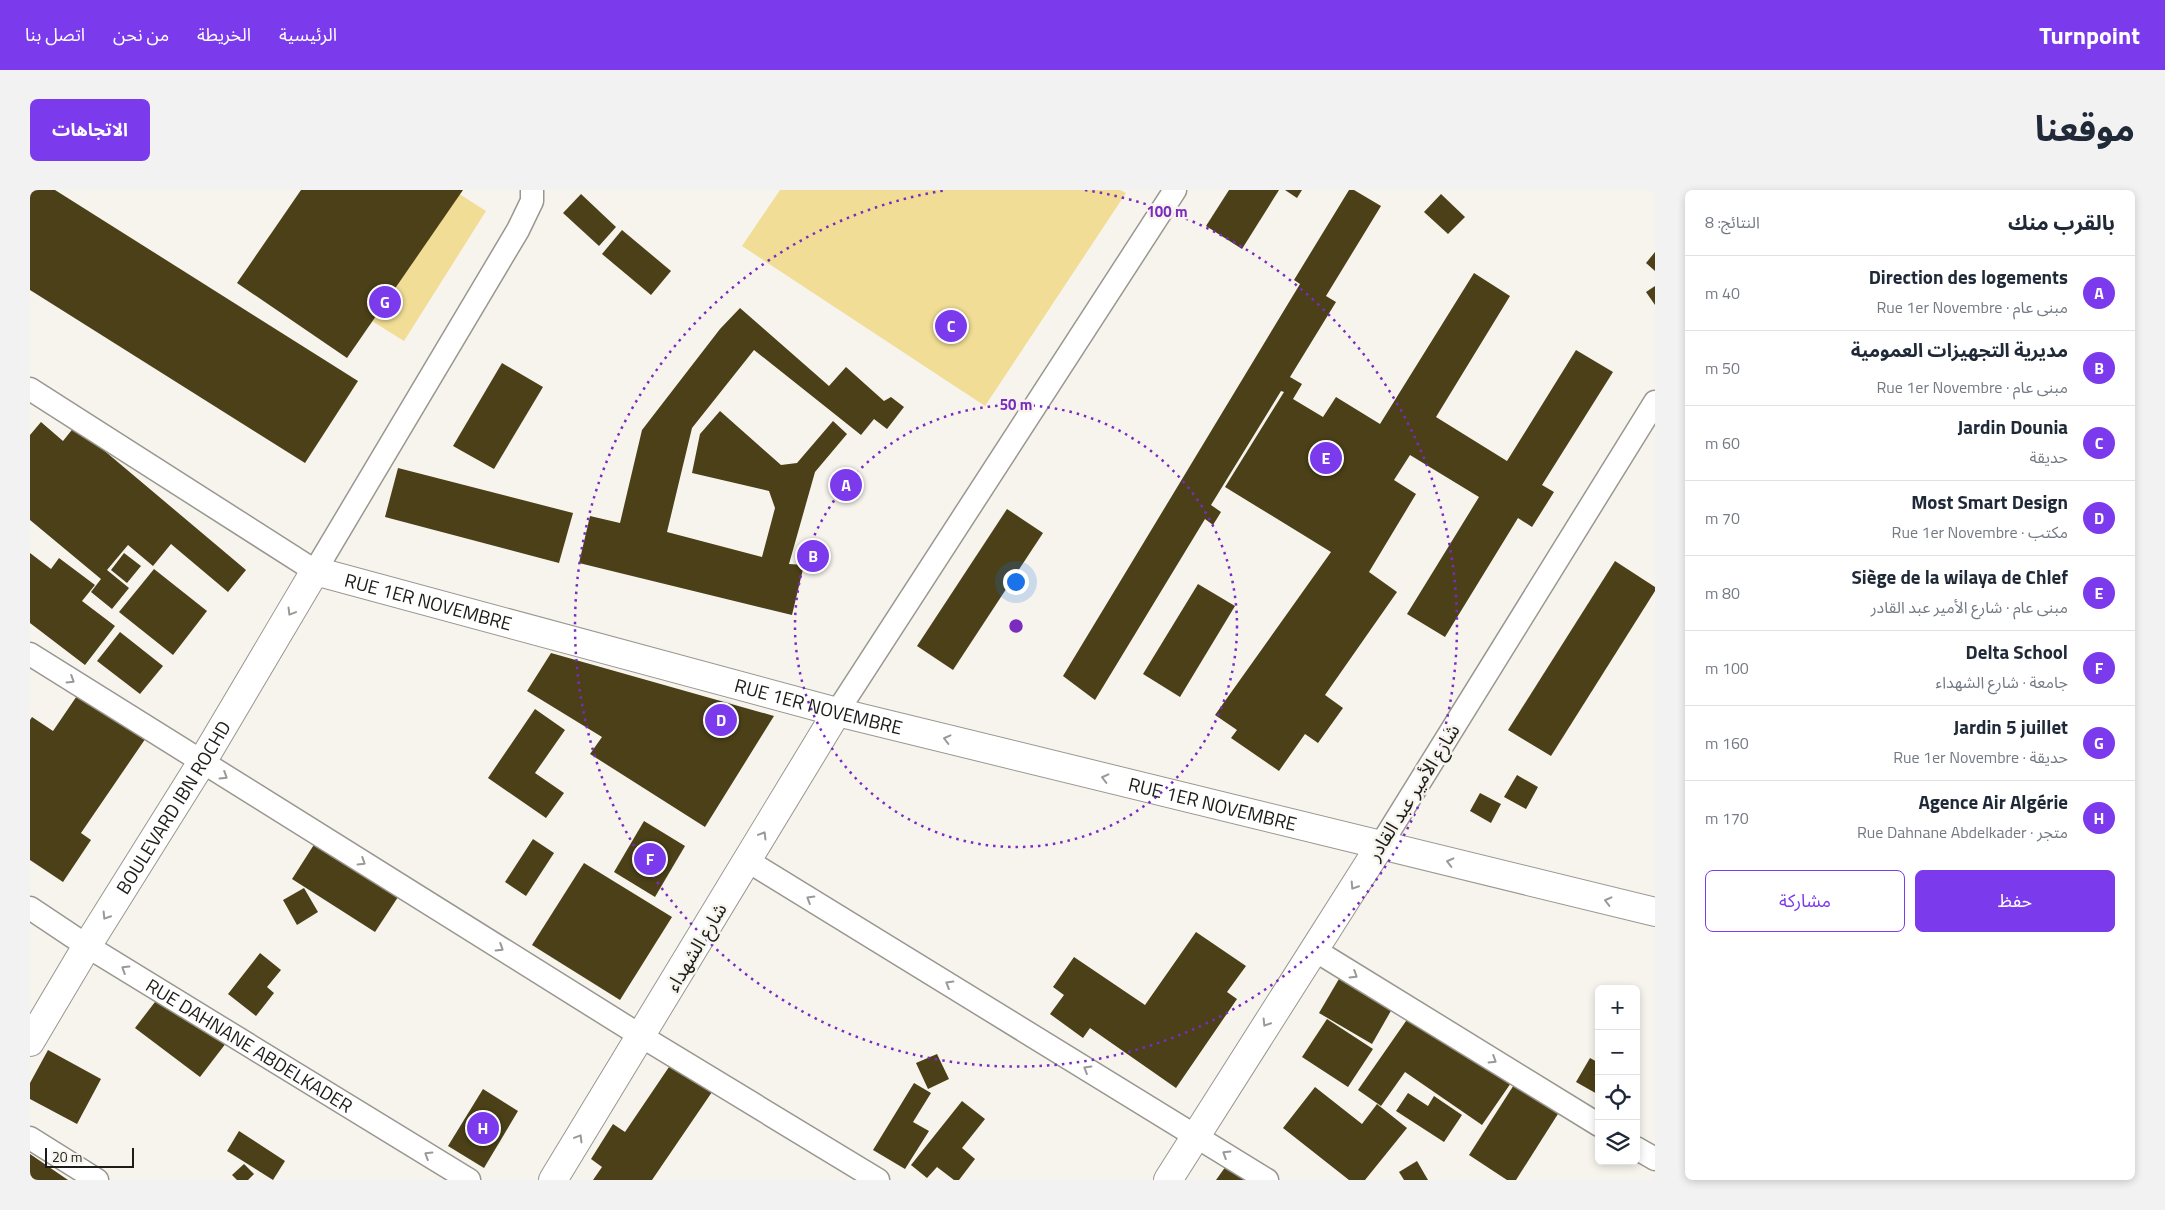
<!DOCTYPE html>
<html lang="ar">
<head>
<meta charset="utf-8">
<style>
  body { margin:0; font-family:"Titillium Web","Noto Sans Arabic",sans-serif; background:#f2f2f3; color:#1f2937; direction:rtl }
  .controls { position:absolute; right:15px; bottom:15px; display:grid; overflow:hidden; border-radius:8px; box-shadow:0 2px 8px #0003 }
  .controls button { width:45px; height:45px; display:grid; place-items:center; padding:0; border:0; border-bottom:1px solid #e0e1e3; background:#fff; color:#1f2937; font:25px sans-serif }
  .scale { position:absolute; left:15px; bottom:12px; width:89px; box-sizing:border-box; padding-left:5px; border:2px solid #1c1c19; border-top:0; font-size:14px; line-height:18px; white-space:nowrap; color:#1c1c19; -webkit-text-stroke:4px #f7f4ed; paint-order:stroke }
  .you { position:absolute; left:985px; top:391px; width:18px; height:18px; margin:-12px; border:4px solid #fff; border-radius:50%; background:#1a73e8; box-shadow:0 0 0 8px #1a73e833 }
  .badge { display:grid; place-items:center; width:32px; height:32px; border-radius:50%; background:#7c3aed; color:#fff; font-size:16px; font-weight:700 }
  .pin { position:absolute; translate:-50% -50%; border:2px solid #fff; box-shadow:0 1px 5px #0006 }
  .list { margin:0; padding:0; list-style:none }
  h2 { display:flex; justify-content:space-between; align-items:center; height:65px; margin:0; padding:0 20px; font-size:21px }
  h2 small { font-size:16px; font-weight:400; color:#747a83 }
  .list li { display:grid; grid-template-columns:32px 1fr auto; gap:15px; align-items:center; box-sizing:border-box; height:75px; padding:0 20px; border-top:1px solid #e0e1e3 }
  .list b { display:block; font-size:19px; white-space:nowrap }
  .list p { margin:0; font-size:16px; white-space:nowrap; color:#747a83 }
  .list em { font-size:16px; font-style:normal; color:#747a83 }
  .actions { display:flex; gap:10px; padding:15px 20px }
  .actions a { flex:1; padding:11px 0; border:1px solid #7c3aed; border-radius:8px; text-align:center; font-size:18px; color:#7c3aed }
  .actions .main { background:#7c3aed; color:#fff }
  .icon { flex:none; width:28px; height:28px; fill:none; stroke:currentColor; stroke-width:2; stroke-linecap:round; stroke-linejoin:round }
  .map { position:relative; flex:none; width:1625px; height:990px; overflow:hidden; direction:ltr; border-radius:8px }
  header { display:flex; align-items:center; gap:30px; box-sizing:border-box; height:70px; padding:0 25px; background:#7c3aed; color:#fff }
  header strong { font-size:24px }
  nav { display:flex; gap:28px; margin-inline-start:auto; font-size:18px }
  .intro { display:flex; align-items:center; justify-content:space-between; box-sizing:border-box; height:120px; padding:0 30px }
  h1 { margin:0; font-size:35px }
  .button { padding:12px 22px; border-radius:8px; background:#7c3aed; color:#fff; font-size:18px; font-weight:700 }
  main { display:flex; gap:30px; padding:0 30px }
  aside { flex:1; background:#fff; border-radius:8px; box-shadow:0 2px 8px #0003 }
  .map>svg:first-child { display:block }
</style>
</head>
<body>
<header>
<strong>Turnpoint</strong>
<nav><a>الرئيسية</a><a>الخريطة</a><a>من نحن</a><a>اتصل بنا</a></nav>
</header>
<div class="intro"><h1>موقعنا</h1><a class="button">الاتجاهات</a></div>
<main>
<aside>
<h2>بالقرب منك<small>النتائج: 8</small></h2>
<ul class="list">
<li><span class="badge">A</span><div><b>Direction des logements</b><p>مبنى عام · Rue 1er Novembre</p></div><em>40 m</em></li>
<li><span class="badge">B</span><div><b>مديرية التجهيزات العمومية</b><p>مبنى عام · Rue 1er Novembre</p></div><em>50 m</em></li>
<li><span class="badge">C</span><div><b>Jardin Dounia</b><p>حديقة</p></div><em>60 m</em></li>
<li><span class="badge">D</span><div><b>Most Smart Design</b><p>مكتب · Rue 1er Novembre</p></div><em>70 m</em></li>
<li><span class="badge">E</span><div><b>Siège de la wilaya de Chlef</b><p>مبنى عام · شارع الأمير عبد القادر</p></div><em>80 m</em></li>
<li><span class="badge">F</span><div><b>Delta School</b><p>جامعة · شارع الشهداء</p></div><em>100 m</em></li>
<li><span class="badge">G</span><div><b>Jardin 5 juillet</b><p>حديقة · Rue 1er Novembre</p></div><em>160 m</em></li>
<li><span class="badge">H</span><div><b>Agence Air Algérie</b><p>متجر · Rue Dahnane Abdelkader</p></div><em>170 m</em></li>
</ul>
<div class="actions"><a class="main">حفظ</a><a>مشاركة</a></div>
</aside>
<div class="map">
<svg width="1625" height="990" viewBox="0 0 1625 990">
  <rect width="100%" height="100%" fill="#f7f4ed"/>
  <g fill="#f1dd95">
    <polygon points="423,0 456,21 374,151 249,73"/>
    <polygon points="750,0 1090,0 1096,3 955,216 712,56"/>
  </g>
  <g fill="#4b4017">
    <polygon points="0,0 25,0 328,191 275,273 0,100"/>
    <polygon points="271,0 433,0 317,168 207,93"/>
    <polygon points="1199,0 1249,0 1212,59 1176,36"/>
    <polygon points="1255,0 1272,0 1267,8"/>
    <polygon points="1319,0 1324,0 1351,16 1296,106 1306,112 1260,187 1272,194 1263,209 1293,227 1306,207 1350,234 1444,83 1480,106 1406,227 1477,271 1546,160 1583,182 1512,295 1524,302 1502,337 1488,328 1415,447 1377,424 1449,307 1380,265 1364,290 1386,304 1339,382 1367,402 1295,505 1313,518 1288,553 1275,544 1249,581 1201,548 1207,540 1185,525 1301,362 1195,297 1254,202 1251,201 1181,315 1191,322 1183,335 1175,329 1065,510 1033,486 1270,94 1264,90"/>
    <polygon points="551,4 586,37 569,56 533,23"/>
    <polygon points="1411,4 1435,27 1418,44 1394,22"/>
    <polygon points="592,40 641,81 621,105 572,64"/>
    <polygon points="1625,62 1625,81 1616,73"/>
    <polygon points="1625,96 1625,115 1616,102"/>
    <polygon points="710,118 799,196 816,177 854,211 861,207 874,217 857,239 844,229 831,245 724,160 662,238 637,342 732,367 745,318 739,301 662,283 670,244 690,221 751,275 767,273 803,231 817,244 785,282 759,374 774,375 762,425 549,373 560,326 590,333 612,240 690,139"/>
    <polygon points="472,173 513,197 464,279 423,256"/>
    <polygon points="11,232 33,251 45,236 216,380 198,402 141,354 123,376 98,355 77,380 99,398 82,419 61,402 71,389 0,330 0,245"/>
    <polygon points="368,278 543,323 529,373 355,327"/>
    <polygon points="977,319 1013,343 923,480 887,456"/>
    <polygon points="0,363 21,379 29,368 65,395 52,411 85,436 55,475 0,433"/>
    <polygon points="94,363 111,376 97,393 81,380"/>
    <polygon points="1585,371 1625,397 1625,401 1521,566 1478,540"/>
    <polygon points="124,379 177,421 143,465 89,422"/>
    <polygon points="1168,394 1205,416 1150,507 1113,484"/>
    <polygon points="90,442 133,476 110,504 67,471"/>
    <polygon points="521,463 744,526 675,637 560,564 572,547 497,501"/>
    <polygon points="53,497 120,542 51,643 61,650 33,692 0,670 0,530 2,527 23,541"/>
    <polygon points="505,519 535,540 505,583 534,603 516,628 458,588"/>
    <polygon points="1487,585 1508,597 1496,619 1474,607"/>
    <polygon points="1450,603 1471,614 1461,633 1440,621"/>
    <polygon points="614,631 655,656 625,707 584,682"/>
    <polygon points="503,649 524,663 496,706 475,692"/>
    <polygon points="287,650 370,704 345,742 262,689"/>
    <polygon points="554,673 642,727 590,810 502,755"/>
    <polygon points="274,698 288,722 267,735 253,710"/>
    <polygon points="1166,742 1216,776 1197,802 1207,809 1146,898 1060,838 1053,848 1020,824 1034,805 1023,797 1044,767 1115,815"/>
    <polygon points="230,763 251,780 237,797 244,803 226,826 198,804"/>
    <polygon points="1313,782 1366,812 1342,854 1289,823"/>
    <polygon points="138,795 203,844 170,887 105,838"/>
    <polygon points="1383,821 1483,890 1452,935 1375,882 1351,916 1328,900"/>
    <polygon points="1297,829 1343,859 1318,897 1272,867"/>
    <polygon points="18,860 71,889 47,934 0,909 0,893"/>
    <polygon points="907,864 919,889 898,899 886,873"/>
    <polygon points="1560,868 1569,873 1569,905 1546,892"/>
    <polygon points="641,874 682,902 622,990 563,990 572,977 561,969 583,934 595,942"/>
    <polygon points="1489,887 1533,916 1486,990 1477,990 1439,965"/>
    <polygon points="884,893 901,903 883,932 899,941 875,979 843,960"/>
    <polygon points="1285,897 1332,934 1347,914 1377,938 1335,990 1319,990 1253,938"/>
    <polygon points="453,899 488,921 454,978 418,956"/>
    <polygon points="1378,903 1398,916 1404,906 1432,925 1414,952 1366,921"/>
    <polygon points="932,911 955,929 932,958 945,969 929,990 924,990 907,977 897,988 881,975"/>
    <polygon points="209,941 255,971 243,990 197,961"/>
    <polygon points="0,964 38,990 0,990"/>
    <polygon points="1387,971 1398,990 1374,990 1369,982"/>
    <polygon points="214,974 224,984 218,990 207,990 202,985"/>
    <polygon points="1196,976 1215,990 1186,990"/>
  </g>
  <g fill="none" stroke-linecap="round" stroke-linejoin="round">
    <g stroke="#999790" stroke-width="25">
      <g id="street">
        <polyline points="0,199 285,381 488,40 502,11 502,0"/>
        <polyline points="0,464 611,846 848,990"/>
        <polyline points="807,522 1145,0"/>
        <polyline points="1350,656 1625,212"/>
        <polyline points="718,671 1237,990"/>
        <path id="s1" d="M0,718L57,756L439,990"/>
        <polyline points="1283,759 1569,935"/>
        <polyline points="0,948 67,990"/>
        <polyline points="1606,958 1625,969"/>
      </g>
    </g>
    <g stroke="#999790" stroke-width="30">
      <g id="secondary">
        <path id="s2" d="M0,852L57,756L172,572L285,381L807,522L1625,722"/>
        <polyline points="523,990 807,522"/>
        <polyline points="1138,990 1350,656"/>
      </g>
    </g>
    <use href="#street" stroke="#fff" stroke-width="22"/>
    <use href="#secondary" stroke="#fff" stroke-width="28"/>
  </g>
  <defs><path id="oneway-chevron" d="M-2-3.5L2.5 0L-2 3.5" fill="none" stroke-width="1.6" stroke-linecap="round" stroke-linejoin="round" transform="scale(1.25)"/></defs>
  <g stroke="#999998">
    <use href="#oneway-chevron" transform="translate(261 422) rotate(121)"/>
    <use href="#oneway-chevron" transform="translate(41 490) rotate(32)"/>
    <use href="#oneway-chevron" transform="translate(917 549) rotate(-166)"/>
    <use href="#oneway-chevron" transform="translate(194 586) rotate(32)"/>
    <use href="#oneway-chevron" transform="translate(1075 588) rotate(-166)"/>
    <use href="#oneway-chevron" transform="translate(733 645) rotate(-59)"/>
    <use href="#oneway-chevron" transform="translate(332 672) rotate(32)"/>
    <use href="#oneway-chevron" transform="translate(1420 672) rotate(-166)"/>
    <use href="#oneway-chevron" transform="translate(1324 696) rotate(123)"/>
    <use href="#oneway-chevron" transform="translate(780 709) rotate(-149)"/>
    <use href="#oneway-chevron" transform="translate(1578 711) rotate(-166)"/>
    <use href="#oneway-chevron" transform="translate(76 726) rotate(122)"/>
    <use href="#oneway-chevron" transform="translate(470 758) rotate(32)"/>
    <use href="#oneway-chevron" transform="translate(95 779) rotate(-148)"/>
    <use href="#oneway-chevron" transform="translate(1324 785) rotate(32)"/>
    <use href="#oneway-chevron" transform="translate(919 794) rotate(-149)"/>
    <use href="#oneway-chevron" transform="translate(1236 833) rotate(122)"/>
    <use href="#oneway-chevron" transform="translate(1463 870) rotate(32)"/>
    <use href="#oneway-chevron" transform="translate(1057 879) rotate(-149)"/>
    <use href="#oneway-chevron" transform="translate(549 948) rotate(-59)"/>
    <use href="#oneway-chevron" transform="translate(1196 964) rotate(-148)"/>
    <use href="#oneway-chevron" transform="translate(398 965) rotate(-148)"/>
  </g>
  <g fill="none" stroke="#7b2cbf" stroke-width="2.5" stroke-dasharray="2.5 5">
    <circle cx="986" cy="436" r="221"/>
    <path d="M1055 0A441 441 0 1 1 917 0"/>
  </g>
  <g text-anchor="middle" stroke-width="5" stroke-linejoin="round" paint-order="stroke">
    <g font-size="19" fill="#1c1c19" stroke="#f7f4ed">
      <text dy="7" stroke="none"><textPath href="#s2" startOffset="668">RUE 1ER NOVEMBRE</textPath></text>
      <text dy="7" stroke="none"><textPath href="#s2" startOffset="1072">RUE 1ER NOVEMBRE</textPath></text>
      <text transform="translate(1383 602) rotate(-58)" y="7">شارع الأمير عبد القادر</text>
      <text dy="7" stroke="none"><textPath href="#s2" startOffset="1478">RUE 1ER NOVEMBRE</textPath></text>
      <text dy="7" stroke="none"><textPath href="#s2" startOffset="275">BOULEVARD IBN ROCHD</textPath></text>
      <text transform="translate(666 757) rotate(-59)" y="7">شارع الشهداء</text>
      <text dy="7" stroke="none"><textPath href="#s1" startOffset="259">RUE DAHNANE ABDELKADER</textPath></text>
    </g>
  </g>
  <circle cx="986" cy="436" r="8" fill="#7b2cbf" stroke="#f7f4ed" stroke-width="2.5"/>
  <g font-size="15" text-anchor="middle" font-weight="bold" fill="#7b2cbf" stroke="#f7f4ed" stroke-width="5" stroke-linejoin="round" paint-order="stroke">
    <text x="1137" y="27">100 m</text>
    <text x="986" y="220">50 m</text>
  </g>
</svg>
<div class="controls">
<button>+</button>
<button>−</button>
<button><svg class="icon" aria-label="locate" viewBox="0 0 24 24"><circle cx="12" cy="12" r="6"/><path d="M12 2v4M12 18v4M2 12h4M18 12h4"/></svg></button>
<button><svg class="icon" aria-label="layers" viewBox="0 0 24 24"><path d="M12 4l9 5-9 5-9-5zM3 14l9 5 9-5"/></svg></button>
</div>
<div class="scale">20 m</div>
<div class="you"></div>
<div class="pin badge" style="left:816px;top:295px">A</div>
<div class="pin badge" style="left:783px;top:366px">B</div>
<div class="pin badge" style="left:921px;top:136px">C</div>
<div class="pin badge" style="left:691px;top:530px">D</div>
<div class="pin badge" style="left:1296px;top:268px">E</div>
<div class="pin badge" style="left:620px;top:669px">F</div>
<div class="pin badge" style="left:355px;top:112px">G</div>
<div class="pin badge" style="left:453px;top:938px">H</div>
</div>
</main>
</body>
</html>
